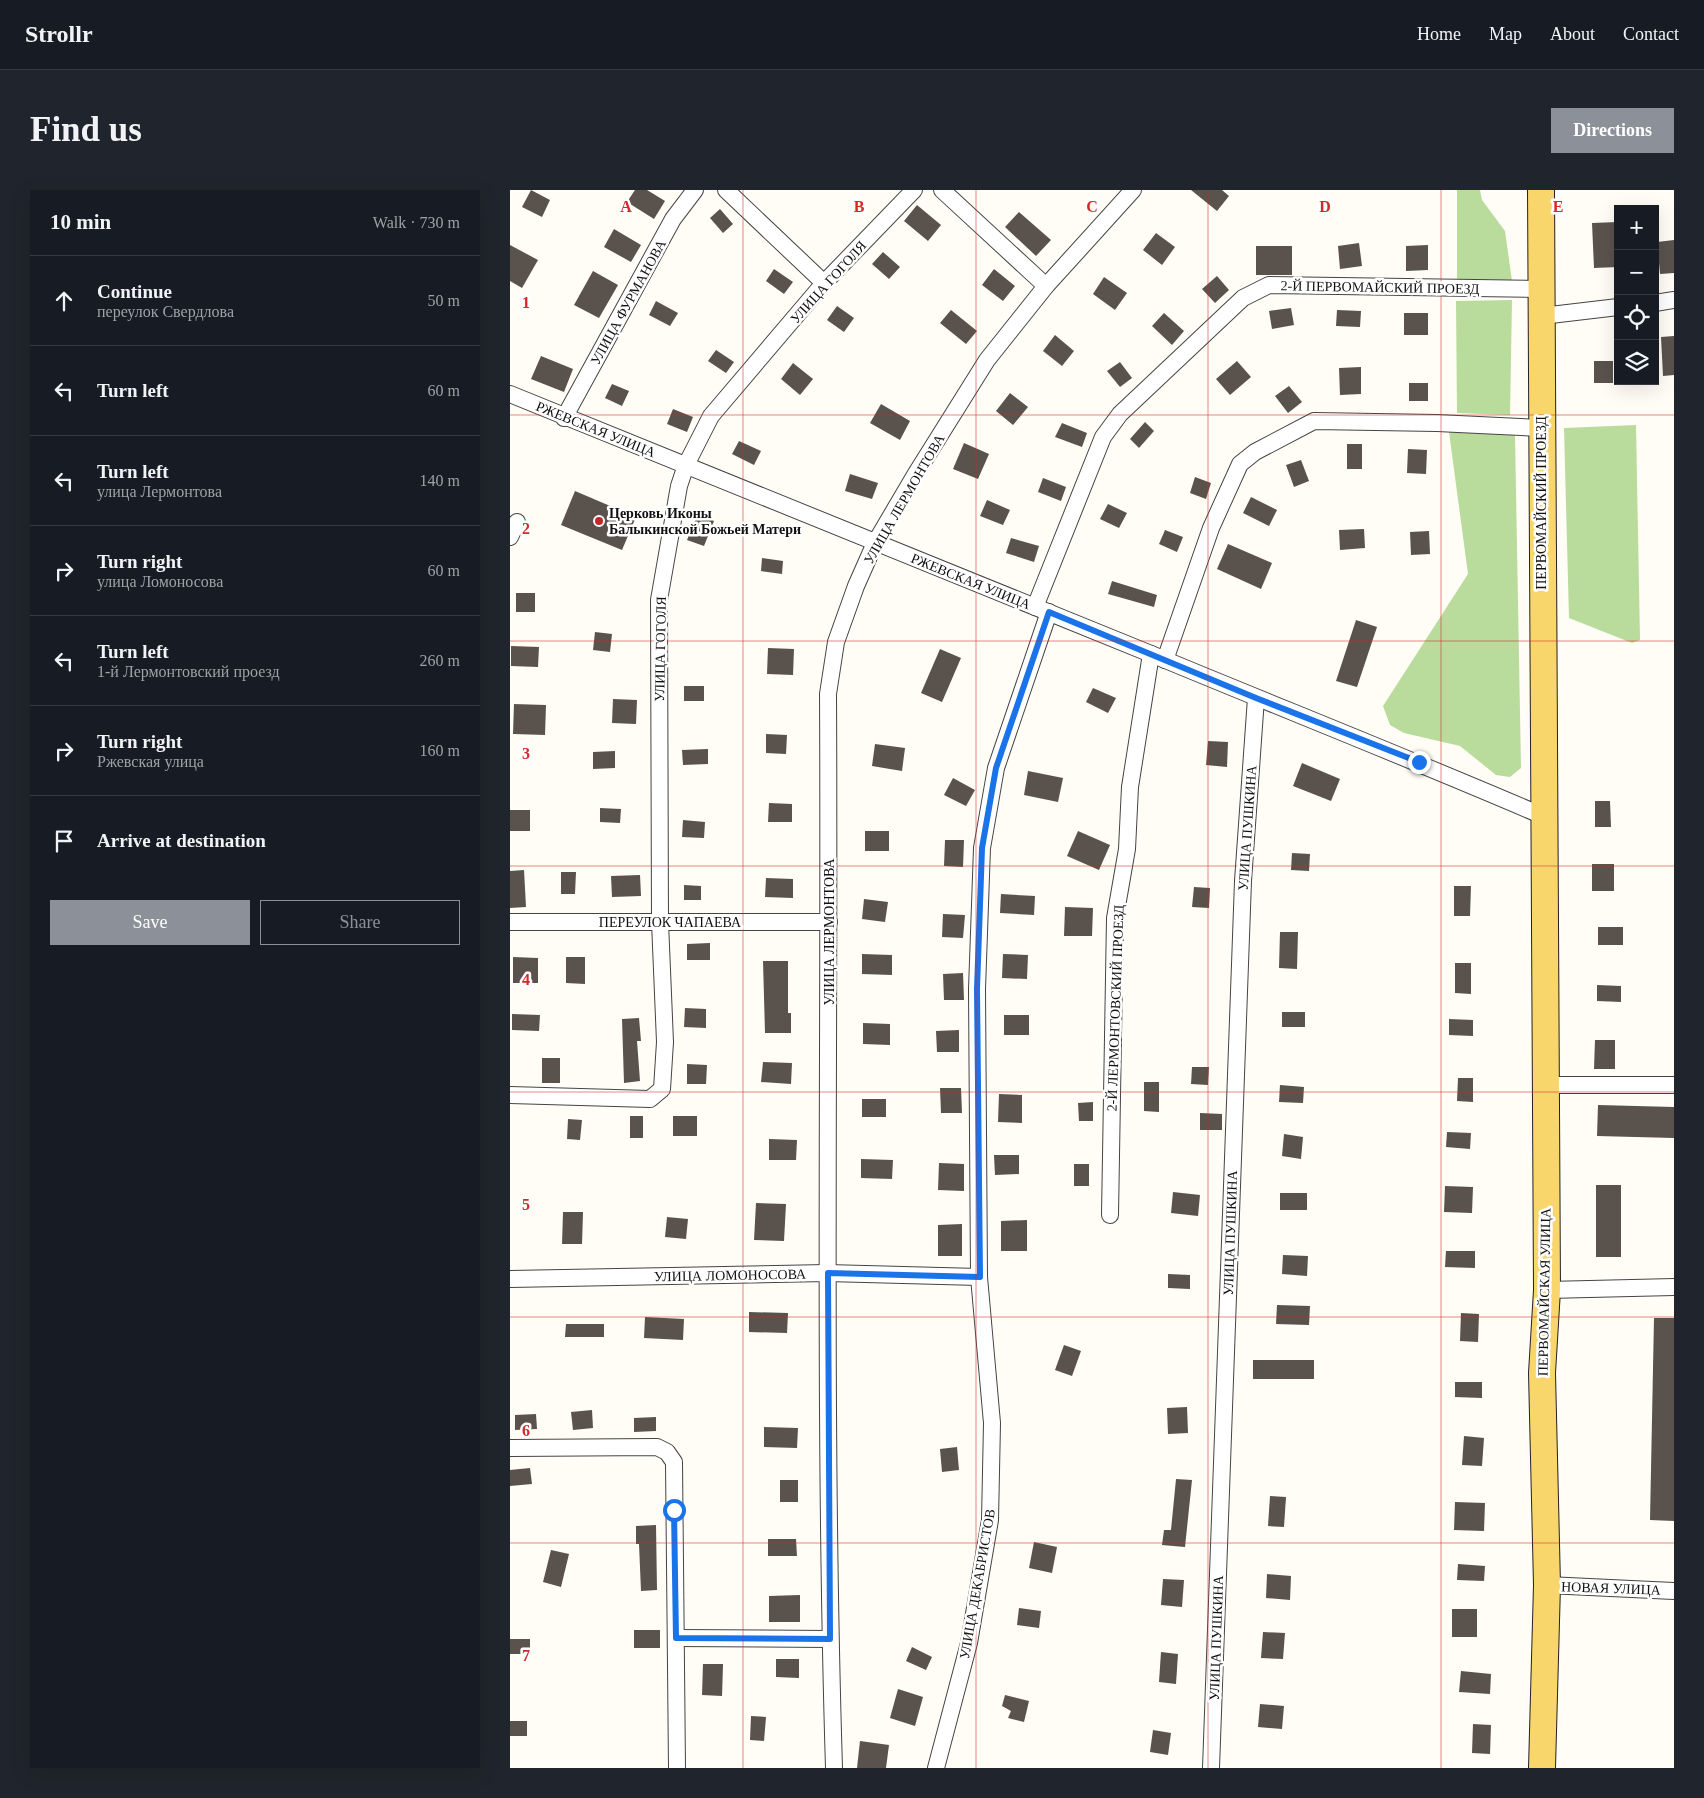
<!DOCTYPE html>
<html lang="en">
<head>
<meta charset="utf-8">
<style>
  body { margin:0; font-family:Georgia,serif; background:#20242c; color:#f1f3f6 }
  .controls { position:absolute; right:15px; top:15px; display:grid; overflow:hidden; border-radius:0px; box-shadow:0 5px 20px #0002 }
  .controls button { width:45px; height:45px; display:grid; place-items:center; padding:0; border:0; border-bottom:1px solid #363941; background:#171b24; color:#f1f3f6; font:25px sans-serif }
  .stop { position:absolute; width:15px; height:15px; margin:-11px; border:4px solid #1a73e8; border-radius:50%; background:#fff }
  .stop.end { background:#1a73e8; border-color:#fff; box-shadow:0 1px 5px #0008 }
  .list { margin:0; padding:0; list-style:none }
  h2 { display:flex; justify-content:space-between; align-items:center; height:65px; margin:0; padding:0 20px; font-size:21px }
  h2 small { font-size:16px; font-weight:400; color:#9ea1a6 }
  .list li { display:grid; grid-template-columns:32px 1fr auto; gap:15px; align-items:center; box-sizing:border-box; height:90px; padding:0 20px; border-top:1px solid #363941 }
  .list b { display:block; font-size:19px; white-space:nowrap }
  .list p { margin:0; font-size:16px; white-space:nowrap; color:#9ea1a6 }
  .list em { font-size:16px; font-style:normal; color:#9ea1a6 }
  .actions { display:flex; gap:10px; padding:15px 20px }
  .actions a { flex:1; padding:11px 0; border:1px solid #8c9099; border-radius:0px; text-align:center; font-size:18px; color:#8c9099 }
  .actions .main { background:#8c9099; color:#fff }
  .icon { flex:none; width:28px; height:28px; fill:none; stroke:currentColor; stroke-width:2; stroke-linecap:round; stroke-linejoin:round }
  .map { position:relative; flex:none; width:1164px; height:1578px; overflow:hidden; border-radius:0px }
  header { display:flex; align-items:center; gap:30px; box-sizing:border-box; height:70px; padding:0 25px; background:#171b24; border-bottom:1px solid #363941 }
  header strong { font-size:24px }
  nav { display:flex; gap:28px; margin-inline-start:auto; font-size:18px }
  .intro { display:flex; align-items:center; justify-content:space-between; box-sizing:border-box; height:120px; padding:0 30px }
  h1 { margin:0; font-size:35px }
  .button { padding:12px 22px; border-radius:0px; background:#8c9099; color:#fff; font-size:18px; font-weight:700 }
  main { display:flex; gap:30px; padding:0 30px }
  aside { flex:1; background:#171b24; border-radius:0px; box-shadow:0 5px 20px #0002 }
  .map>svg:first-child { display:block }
</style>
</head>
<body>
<header>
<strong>Strollr</strong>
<nav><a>Home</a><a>Map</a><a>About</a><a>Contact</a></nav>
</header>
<div class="intro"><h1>Find us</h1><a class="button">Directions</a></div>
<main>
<aside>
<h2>10 min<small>Walk · 730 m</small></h2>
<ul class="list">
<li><svg class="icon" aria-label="ahead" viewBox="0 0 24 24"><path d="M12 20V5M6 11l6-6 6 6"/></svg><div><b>Continue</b><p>переулок Свердлова</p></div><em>50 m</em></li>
<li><svg class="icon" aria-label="left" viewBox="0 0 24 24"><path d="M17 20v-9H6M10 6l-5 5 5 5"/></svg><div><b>Turn left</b></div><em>60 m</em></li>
<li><svg class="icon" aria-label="left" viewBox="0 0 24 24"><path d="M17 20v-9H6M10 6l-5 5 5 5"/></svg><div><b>Turn left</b><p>улица Лермонтова</p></div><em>140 m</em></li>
<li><svg class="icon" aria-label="right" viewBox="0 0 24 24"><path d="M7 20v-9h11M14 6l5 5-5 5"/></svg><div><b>Turn right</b><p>улица Ломоносова</p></div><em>60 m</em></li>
<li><svg class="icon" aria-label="left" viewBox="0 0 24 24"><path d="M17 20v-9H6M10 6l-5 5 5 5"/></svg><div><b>Turn left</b><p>1-й Лермонтовский проезд</p></div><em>260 m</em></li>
<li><svg class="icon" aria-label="right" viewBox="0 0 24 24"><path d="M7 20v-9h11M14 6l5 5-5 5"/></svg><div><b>Turn right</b><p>Ржевская улица</p></div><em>160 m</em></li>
<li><svg class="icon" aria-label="arrive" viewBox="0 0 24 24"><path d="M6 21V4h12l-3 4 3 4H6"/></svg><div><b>Arrive at destination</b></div></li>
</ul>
<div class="actions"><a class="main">Save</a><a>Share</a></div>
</aside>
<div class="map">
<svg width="1164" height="1578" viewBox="0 0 1164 1578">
  <rect width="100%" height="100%" fill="#fffdf5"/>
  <g fill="#b9dc9c">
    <polygon points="947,0 970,0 972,10 995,41 1002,91 947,90"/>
    <polygon points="1002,110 1000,225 947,223 946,111"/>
    <polygon points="1126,235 1130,450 1122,453 1059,428 1054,238"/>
    <polygon points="939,242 1005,245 1011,578 1000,587 986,585 950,556 894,543 880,535 873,516 958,384"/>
  </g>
  <g fill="#5a524d">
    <polygon points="21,0 40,10 32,27 12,17"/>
    <polygon points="125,0 137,0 155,11 144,29 117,12"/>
    <polygon points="681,0 712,0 719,6 707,21"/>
    <polygon points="407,15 431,35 418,51 394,31"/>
    <polygon points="210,19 223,34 213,43 200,28"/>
    <polygon points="509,22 541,50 526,66 495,37"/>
    <polygon points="1108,32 1108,77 1084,78 1082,33"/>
    <polygon points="104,39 131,55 121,72 94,57"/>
    <polygon points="646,43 665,57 652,75 633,60"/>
    <polygon points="1164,50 1164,83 1150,84 1147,52"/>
    <polygon points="849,53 852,76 830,79 828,56"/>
    <polygon points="0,55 28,70 12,98 0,91"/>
    <polygon points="918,55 918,80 896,81 896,56"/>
    <rect x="746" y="56" width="36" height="29"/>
    <polygon points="373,62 390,77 379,89 362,74"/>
    <polygon points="264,79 283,92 274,104 256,91"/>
    <polygon points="484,79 505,96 493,111 472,95"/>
    <polygon points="83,81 108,95 89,128 64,115"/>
    <polygon points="707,86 719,100 705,113 692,99"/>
    <polygon points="594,87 617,103 605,120 583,104"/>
    <polygon points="146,111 168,123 160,136 139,125"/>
    <polygon points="327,116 344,128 334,142 317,130"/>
    <polygon points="781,118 784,135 762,139 759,121"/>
    <polygon points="441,120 467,141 456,154 430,133"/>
    <polygon points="827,120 851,121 850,137 826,136"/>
    <polygon points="654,123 674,141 662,155 642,136"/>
    <rect x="894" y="123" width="24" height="22"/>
    <polygon points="545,145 564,161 552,176 533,161"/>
    <polygon points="1164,146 1164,185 1153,186 1151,147"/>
    <polygon points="206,160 224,172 216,183 198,171"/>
    <polygon points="31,166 63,179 54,202 21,189"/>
    <polygon points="727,171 741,187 720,205 706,189"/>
    <rect x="1084" y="171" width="19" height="22"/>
    <polygon points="610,172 622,188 610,197 597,181"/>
    <polygon points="283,173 303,189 290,205 271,189"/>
    <polygon points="851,177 851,204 830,205 829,178"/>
    <rect x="899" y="193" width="19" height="18"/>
    <polygon points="102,194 119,201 112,216 95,208"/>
    <polygon points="779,196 792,212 778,223 765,206"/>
    <polygon points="500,203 518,217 503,235 486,221"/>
    <polygon points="371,214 400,231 390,250 360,233"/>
    <polygon points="163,219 183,227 177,242 157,234"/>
    <polygon points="635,232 644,241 629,258 620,249"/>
    <polygon points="552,233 577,243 572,257 545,247"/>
    <polygon points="229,251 251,261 244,275 222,264"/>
    <polygon points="454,253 479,264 468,289 443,279"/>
    <rect x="837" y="254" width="15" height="25"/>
    <polygon points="898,259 917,260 916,284 897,283"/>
    <polygon points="791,270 799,291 784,297 776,275"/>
    <polygon points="340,284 368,293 362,309 335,301"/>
    <polygon points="685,287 701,293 696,309 680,303"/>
    <polygon points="533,288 556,297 551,311 528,302"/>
    <polygon points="65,301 126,327 112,360 51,335"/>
    <polygon points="741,307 767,320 759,336 733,323"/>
    <polygon points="477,310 500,320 493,335 470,326"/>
    <polygon points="598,314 617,323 609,338 590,329"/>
    <polygon points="188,324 204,331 194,356 177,350"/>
    <polygon points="854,339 855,358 830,360 829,340"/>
    <polygon points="655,340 673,347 667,362 649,354"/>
    <polygon points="919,341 920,364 901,365 900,342"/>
    <polygon points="501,348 529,356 524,372 496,363"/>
    <polygon points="718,354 762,373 751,399 707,379"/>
    <polygon points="252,368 273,371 272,384 251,381"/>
    <polygon points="602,391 647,405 644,417 598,404"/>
    <rect x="6" y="403" width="19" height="19"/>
    <polygon points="846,430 867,437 847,497 826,491"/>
    <polygon points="85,442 102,444 100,462 83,460"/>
    <polygon points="1,456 29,457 28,477 1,476"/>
    <polygon points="258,458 284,459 283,485 257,484"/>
    <polygon points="430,459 451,468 432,512 411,503"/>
    <rect x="174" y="496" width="20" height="15"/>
    <polygon points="583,498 606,508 598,523 576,512"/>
    <polygon points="103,509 127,510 126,534 102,533"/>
    <polygon points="4,514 36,515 35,545 3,544"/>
    <polygon points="256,544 277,545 276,564 256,563"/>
    <polygon points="698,551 718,552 717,577 696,575"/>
    <polygon points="365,554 395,558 392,581 362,576"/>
    <polygon points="198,559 198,574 173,575 172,560"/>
    <polygon points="105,561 105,578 83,579 83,562"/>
    <polygon points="792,573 830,589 821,611 783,596"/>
    <polygon points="518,581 553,588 548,612 514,605"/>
    <polygon points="443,588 465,600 456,616 434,605"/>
    <polygon points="1085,611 1100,611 1101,637 1085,637"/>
    <polygon points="259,613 282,614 282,632 258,632"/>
    <polygon points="90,618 111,619 110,633 90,632"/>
    <rect x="0" y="620" width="20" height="21"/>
    <polygon points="173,630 195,632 194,648 172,647"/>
    <rect x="355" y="641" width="24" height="20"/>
    <polygon points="568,641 600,655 589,680 557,666"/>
    <polygon points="435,650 454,650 453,677 434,676"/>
    <polygon points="782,663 800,664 799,681 781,680"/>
    <rect x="1082" y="674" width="22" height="27"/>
    <polygon points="14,680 16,717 0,718 0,681"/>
    <polygon points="51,682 66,682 65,704 51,704"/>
    <polygon points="130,685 131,706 102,707 101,686"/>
    <polygon points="256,688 283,689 283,708 255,707"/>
    <polygon points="174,695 191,696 191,710 174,710"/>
    <polygon points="944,696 961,696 960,726 944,726"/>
    <polygon points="684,697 700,698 699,718 682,717"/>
    <polygon points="491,704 525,706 524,725 490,723"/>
    <polygon points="354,709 378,712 375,732 352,729"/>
    <polygon points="555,717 583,718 582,746 554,746"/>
    <polygon points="433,724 455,725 453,748 432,747"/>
    <rect x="1088" y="737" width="25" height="18"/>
    <polygon points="770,742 788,742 787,779 769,778"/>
    <polygon points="200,753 200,770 177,770 177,754"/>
    <polygon points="352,764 382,765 382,785 352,784"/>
    <polygon points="493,764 518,765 517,789 492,788"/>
    <polygon points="3,767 28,768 28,793 3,793"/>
    <polygon points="56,767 75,767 75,794 56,793"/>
    <polygon points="253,771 278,771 278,823 281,823 281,843 255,843"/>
    <polygon points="945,773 961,773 961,804 945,803"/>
    <polygon points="453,783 454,810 434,810 433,784"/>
    <polygon points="1087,795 1111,796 1111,812 1087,811"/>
    <polygon points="175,818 196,819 196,838 174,837"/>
    <rect x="772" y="822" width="23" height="15"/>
    <polygon points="2,824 30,825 29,841 2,840"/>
    <rect x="494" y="825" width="25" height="20"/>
    <polygon points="129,828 131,851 127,851 130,891 114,893 112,829"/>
    <polygon points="939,829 963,830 963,846 939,845"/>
    <polygon points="353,833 380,834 380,855 353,854"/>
    <polygon points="449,840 449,862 427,862 426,841"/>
    <polygon points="1085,850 1105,850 1105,879 1084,879"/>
    <rect x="32" y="868" width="18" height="25"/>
    <polygon points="253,872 282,873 281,894 251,892"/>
    <polygon points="177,874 197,875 196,894 177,894"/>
    <polygon points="682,877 699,877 698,895 681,894"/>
    <polygon points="948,888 963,888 963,912 947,911"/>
    <polygon points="634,892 649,892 649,922 634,921"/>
    <polygon points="770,895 794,897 793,913 769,912"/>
    <polygon points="430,898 451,898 452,923 431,923"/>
    <polygon points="489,904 512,905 512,933 488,932"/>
    <rect x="352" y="909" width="24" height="18"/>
    <polygon points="583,912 583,931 569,931 568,913"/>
    <polygon points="1088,915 1164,917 1164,948 1087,946"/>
    <polygon points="690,923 712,924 712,940 690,940"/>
    <rect x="120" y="926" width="13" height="22"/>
    <rect x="163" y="926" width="24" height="20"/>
    <polygon points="58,929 72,930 70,950 57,949"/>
    <polygon points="937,942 961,943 960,959 936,957"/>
    <polygon points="774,944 793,947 791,969 772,966"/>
    <polygon points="259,949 287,950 286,970 259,970"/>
    <polygon points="484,965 509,965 509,984 485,985"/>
    <polygon points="351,969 383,970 382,989 351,988"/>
    <polygon points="429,973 454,974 454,1001 428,1000"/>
    <rect x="564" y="974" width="15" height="22"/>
    <rect x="1086" y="995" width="25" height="72"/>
    <polygon points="935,996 963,997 962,1023 934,1022"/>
    <polygon points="663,1002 690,1005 688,1026 661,1023"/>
    <rect x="770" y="1003" width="27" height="17"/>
    <polygon points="246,1013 276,1014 274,1051 244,1050"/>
    <polygon points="53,1022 73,1022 72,1054 52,1054"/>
    <polygon points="157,1027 178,1029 176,1049 155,1047"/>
    <polygon points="517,1030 517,1061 491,1061 491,1031"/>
    <polygon points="452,1034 452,1066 428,1066 428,1035"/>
    <polygon points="936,1061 965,1061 965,1078 935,1077"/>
    <polygon points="773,1065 798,1066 797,1086 772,1084"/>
    <polygon points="658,1084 680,1085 680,1099 658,1098"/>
    <polygon points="767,1115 800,1116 799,1135 766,1134"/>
    <polygon points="239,1122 278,1123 277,1143 239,1142"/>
    <polygon points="951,1123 969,1124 968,1152 950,1151"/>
    <polygon points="135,1127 174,1129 173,1150 134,1148"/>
    <polygon points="1144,1128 1164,1128 1164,1331 1140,1330"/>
    <polygon points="56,1134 94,1134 94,1147 55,1147"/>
    <polygon points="554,1155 571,1161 562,1186 545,1180"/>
    <rect x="743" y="1170" width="61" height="19"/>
    <polygon points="945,1192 972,1192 972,1208 945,1207"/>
    <polygon points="677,1217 678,1243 658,1244 657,1218"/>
    <polygon points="82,1220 83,1238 63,1240 61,1222"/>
    <polygon points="26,1224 27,1239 5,1240 5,1225"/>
    <polygon points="146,1227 146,1241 124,1242 124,1228"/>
    <polygon points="254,1237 288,1238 287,1258 254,1257"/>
    <polygon points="954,1246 974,1248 972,1276 952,1275"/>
    <polygon points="447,1257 449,1280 432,1282 430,1259"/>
    <polygon points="20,1278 22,1294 0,1296 0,1280"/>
    <polygon points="666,1289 682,1290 675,1357 652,1355 654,1340 661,1340"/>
    <rect x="270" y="1290" width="18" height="22"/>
    <polygon points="760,1306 776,1307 774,1337 758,1336"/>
    <polygon points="945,1312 975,1313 974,1341 944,1340"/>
    <polygon points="146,1335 147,1400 131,1401 129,1354 126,1354 126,1336"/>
    <polygon points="258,1349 286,1349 287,1366 258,1366"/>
    <polygon points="524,1352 547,1357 542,1383 519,1378"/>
    <polygon points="41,1360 59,1364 51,1397 33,1392"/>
    <polygon points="948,1374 975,1376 974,1391 947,1390"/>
    <polygon points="757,1384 781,1386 780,1410 756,1408"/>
    <polygon points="653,1389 674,1390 672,1417 651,1415"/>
    <polygon points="290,1405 290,1432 259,1432 259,1406"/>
    <polygon points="509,1418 531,1421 529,1438 507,1435"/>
    <rect x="942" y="1419" width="25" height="28"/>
    <rect x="124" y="1440" width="26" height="18"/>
    <polygon points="753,1442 775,1443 773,1469 751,1468"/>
    <rect x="0" y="1449" width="20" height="15"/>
    <polygon points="402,1457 422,1467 416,1480 396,1471"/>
    <polygon points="651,1462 668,1464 666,1494 649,1492"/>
    <polygon points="266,1469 289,1469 289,1488 266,1487"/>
    <polygon points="193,1474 213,1474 212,1506 192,1505"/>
    <polygon points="951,1481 981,1484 980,1504 949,1502"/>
    <polygon points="388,1499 413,1507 405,1536 380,1528"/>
    <polygon points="495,1505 519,1511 514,1532 498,1528 501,1521 492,1516"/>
    <polygon points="750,1514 774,1516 772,1539 748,1537"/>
    <polygon points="241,1526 256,1527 254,1551 240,1550"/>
    <rect x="0" y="1531" width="17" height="15"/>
    <polygon points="963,1534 981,1535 980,1564 962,1563"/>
    <polygon points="643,1540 661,1543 658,1565 640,1562"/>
    <polygon points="350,1551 379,1555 376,1578 347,1578"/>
  </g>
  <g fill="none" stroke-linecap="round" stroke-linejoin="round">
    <g stroke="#444" stroke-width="18">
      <g id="street">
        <polyline points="216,0 314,93"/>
        <polyline points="432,0 536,96"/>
        <polyline points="1145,113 1164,110"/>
        <polyline points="1032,126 1108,117"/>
        <path d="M0,204L641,464C771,518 903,570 1033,626"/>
        <polyline points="54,228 163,29 185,0"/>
        <polyline points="0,347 7,332"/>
        <polyline points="525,417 593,247 610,224 733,108 759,95 1030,99"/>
        <polyline points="655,470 701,338 730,274 745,262 804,231 927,233 1031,238"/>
        <polyline points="0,732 319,732"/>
        <polyline points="1035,895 1164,895"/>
        <polyline points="0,905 140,909 152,899 155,852 150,732 149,410 169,296 176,275 201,226 314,93 404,0"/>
        <polyline points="600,1025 605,728 617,659 620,597 641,464"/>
        <polyline points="0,1089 317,1083 469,1087"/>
        <polyline points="1037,1100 1164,1097"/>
        <polyline points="0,1258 147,1257 157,1262 164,1272 167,1578"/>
        <polyline points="1037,1395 1164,1401"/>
        <polyline points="166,1448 320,1449"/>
        <path d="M324,1578C313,1220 320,862 318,504L326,452L346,396L365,353L405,285L477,170L536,96L623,0"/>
        <polyline points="426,1578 459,1453 480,1330 482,1233 469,1087 467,799 472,658 486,578 539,422"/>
        <polyline points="701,1578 733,691 746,508"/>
      </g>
    </g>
    <g stroke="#222" stroke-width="28">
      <polyline id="primary" points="1031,0 1037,1100 1032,1183 1037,1395 1032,1578"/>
    </g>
    <use href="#street" stroke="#fff" stroke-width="16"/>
    <use href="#primary" stroke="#f9d66b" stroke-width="26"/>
  </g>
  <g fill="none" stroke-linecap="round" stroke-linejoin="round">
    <polyline stroke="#1a73e8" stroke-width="6" points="164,1320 166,1448 320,1449 318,1083 470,1087 467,799 472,658 486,578 539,422 746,508 909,572"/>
  </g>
  <path fill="none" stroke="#d62828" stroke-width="1" stroke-opacity="0.55" d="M233,0V1578M466,0V1578M698,0V1578M931,0V1578M0,225H1164M0,451H1164M0,676H1164M0,902H1164M0,1127H1164M0,1353H1164"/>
  <circle fill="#c4262e" stroke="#fff" stroke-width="2" cx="89" cy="331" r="5"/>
  <g text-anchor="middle" stroke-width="5" stroke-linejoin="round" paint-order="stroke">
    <g font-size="14" fill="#111" stroke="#fff">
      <text transform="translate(318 92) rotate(-48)" y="5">УЛИЦА ГОГОЛЯ</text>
      <text transform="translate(870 97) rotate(1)" y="5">2-Й ПЕРВОМАЙСКИЙ ПРОЕЗД</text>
      <text transform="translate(118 112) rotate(-61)" y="5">УЛИЦА ФУРМАНОВА</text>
      <text transform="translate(86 239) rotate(22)" y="5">РЖЕВСКАЯ УЛИЦА</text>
      <text transform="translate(394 309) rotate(-60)" y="5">УЛИЦА ЛЕРМОНТОВА</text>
      <text transform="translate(1031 313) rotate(-90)" y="5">ПЕРВОМАЙСКИЙ ПРОЕЗД</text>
      <text transform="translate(461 391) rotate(22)" y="5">РЖЕВСКАЯ УЛИЦА</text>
      <text transform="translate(150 459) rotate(-89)" y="5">УЛИЦА ГОГОЛЯ</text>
      <text transform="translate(737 638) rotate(-86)" y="5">УЛИЦА ПУШКИНА</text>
      <text x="160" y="737">ПЕРЕУЛОК ЧАПАЕВА</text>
      <text transform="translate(319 742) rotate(-90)" y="5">УЛИЦА ЛЕРМОНТОВА</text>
      <text transform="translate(605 818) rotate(-88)" y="5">2-Й ЛЕРМОНТОВСКИЙ ПРОЕЗД</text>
      <text transform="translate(720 1043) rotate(-88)" y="5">УЛИЦА ПУШКИНА</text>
      <text transform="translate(220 1085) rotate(-1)" y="5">УЛИЦА ЛОМОНОСОВА</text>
      <text transform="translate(1034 1102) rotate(-89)" y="5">ПЕРВОМАЙСКАЯ УЛИЦА</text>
      <text transform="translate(467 1394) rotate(-80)" y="5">УЛИЦА ДЕКАБРИСТОВ</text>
      <text transform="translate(1101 1398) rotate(2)" y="5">НОВАЯ УЛИЦА</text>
      <text transform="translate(706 1448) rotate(-88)" y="5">УЛИЦА ПУШКИНА</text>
    </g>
    <g font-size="14" font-weight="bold" fill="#111" stroke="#fff" text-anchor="start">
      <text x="99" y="328">Церковь Иконы<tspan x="99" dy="16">Балыкинской Божьей Матери</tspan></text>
    </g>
  </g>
  <g font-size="16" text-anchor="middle" font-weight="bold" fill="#d62828" stroke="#fff" stroke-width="5" stroke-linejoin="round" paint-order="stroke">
    <text x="116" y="22">A</text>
    <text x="349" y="22">B</text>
    <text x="582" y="22">C</text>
    <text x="815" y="22">D</text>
    <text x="1048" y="22">E</text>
    <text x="16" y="118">1</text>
    <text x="16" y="344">2</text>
    <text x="16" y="569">3</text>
    <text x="16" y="795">4</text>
    <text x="16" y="1020">5</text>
    <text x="16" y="1246">6</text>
    <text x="16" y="1471">7</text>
  </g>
</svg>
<div class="controls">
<button>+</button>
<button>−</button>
<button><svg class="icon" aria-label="locate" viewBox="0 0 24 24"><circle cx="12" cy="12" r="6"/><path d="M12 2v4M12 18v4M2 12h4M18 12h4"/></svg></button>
<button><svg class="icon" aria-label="layers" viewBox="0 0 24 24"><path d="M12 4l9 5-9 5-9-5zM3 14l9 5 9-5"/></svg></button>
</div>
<div class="stop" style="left:164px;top:1320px"></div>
<div class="stop end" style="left:909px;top:572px"></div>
</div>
</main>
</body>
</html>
